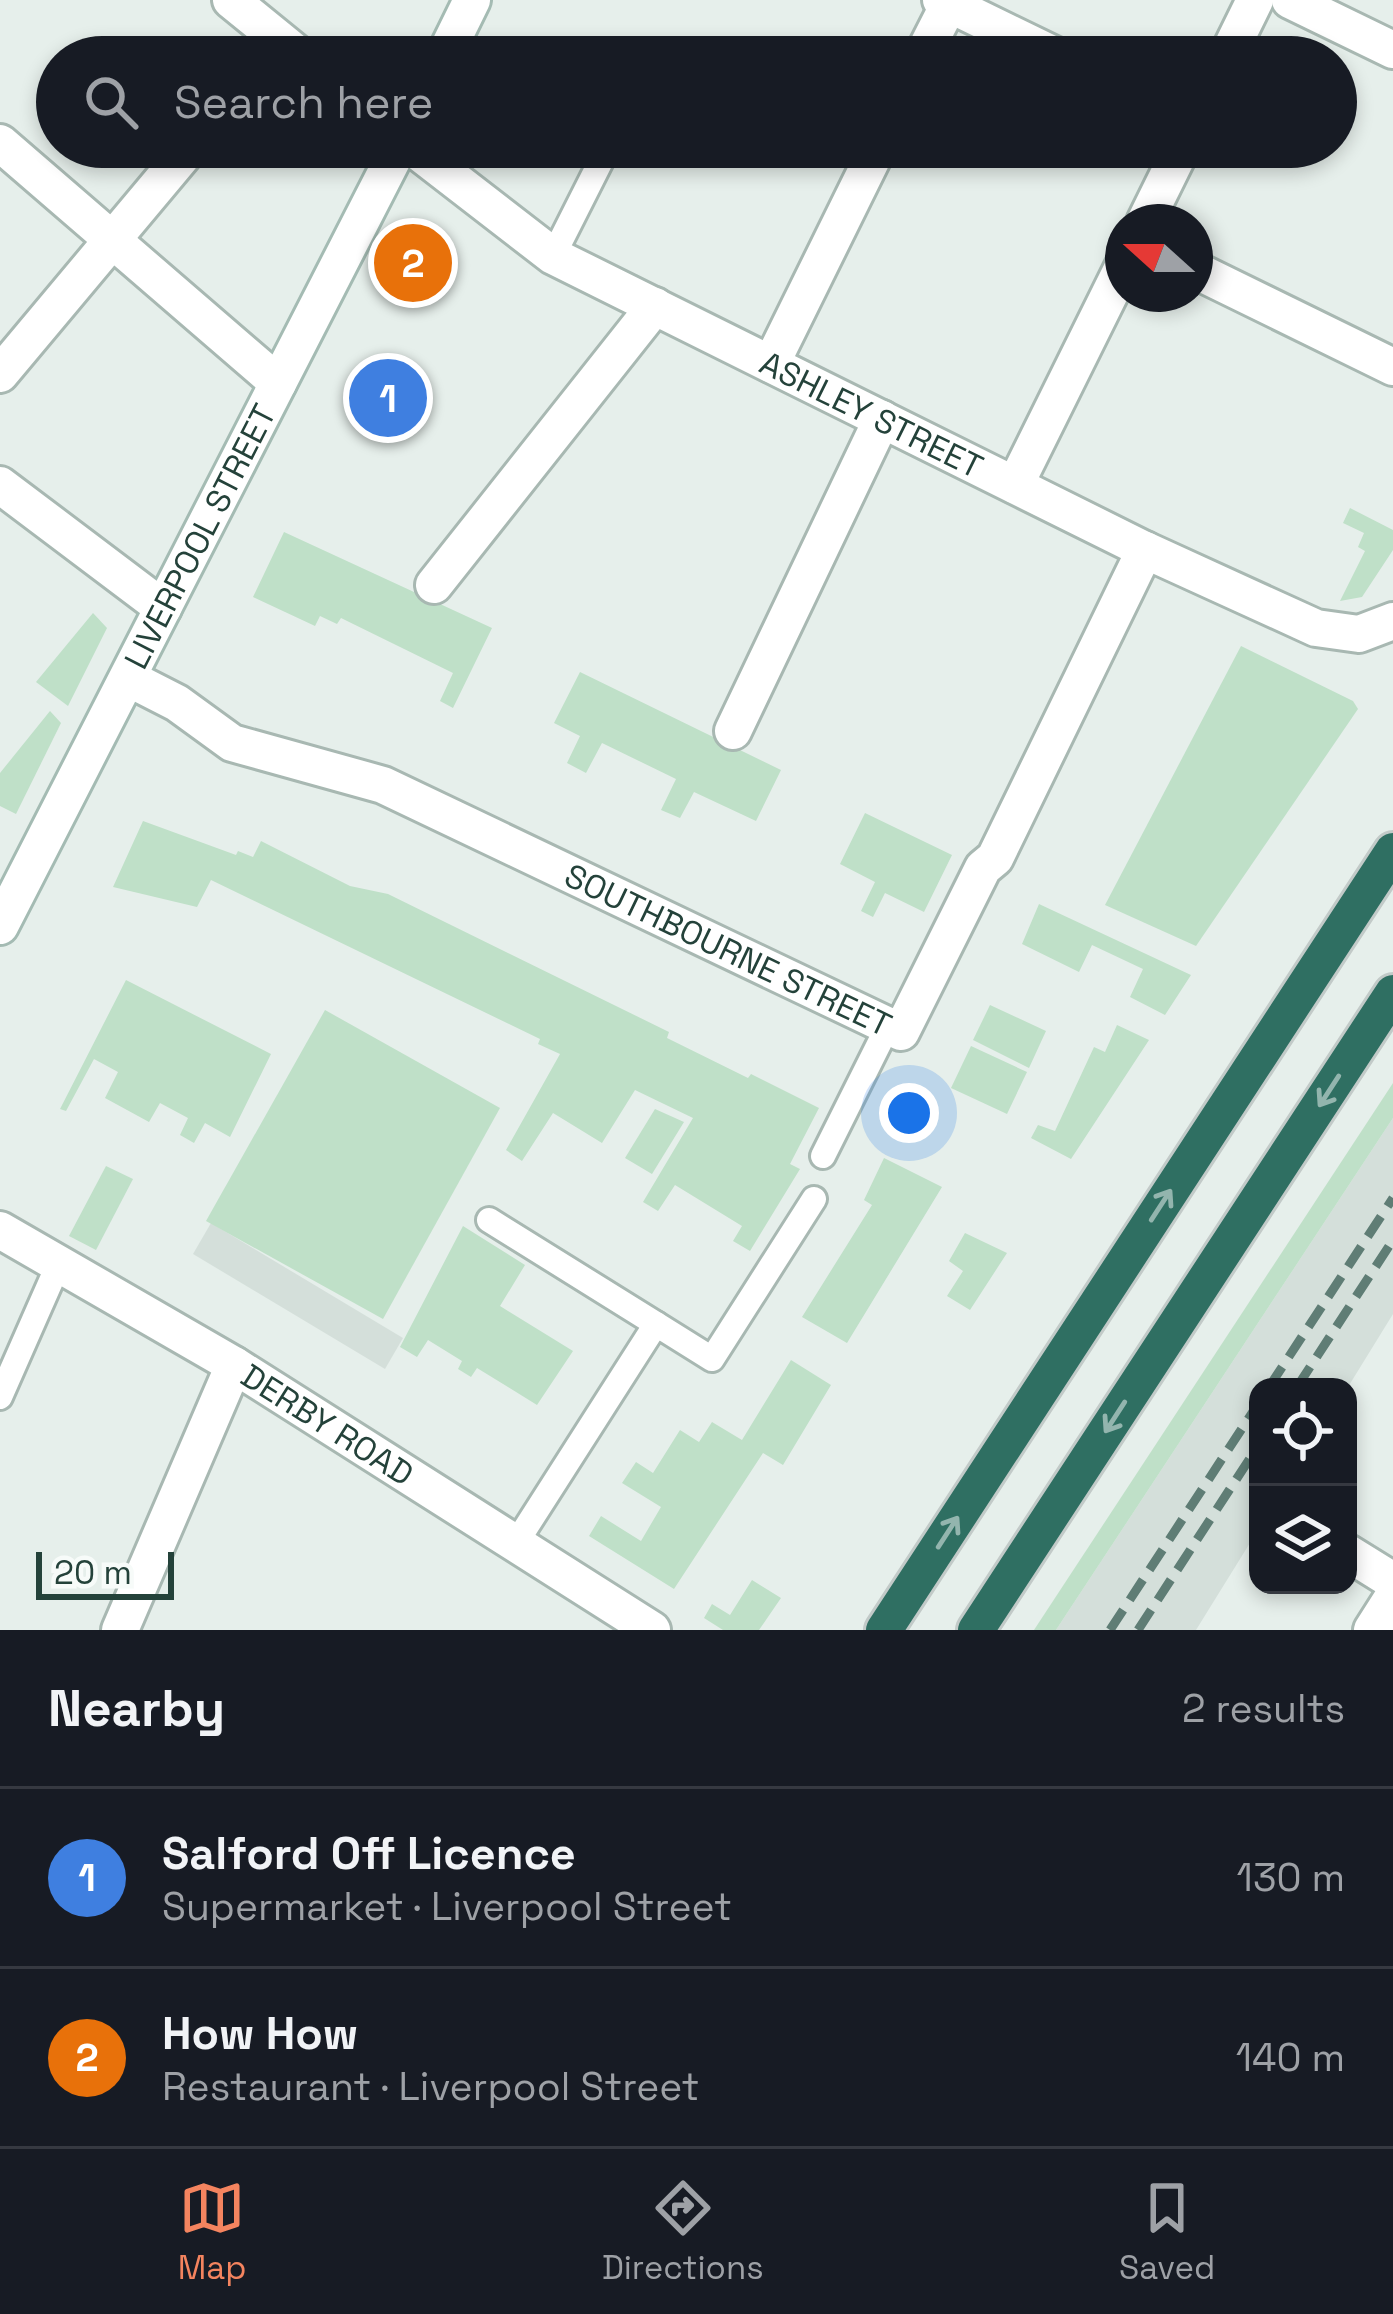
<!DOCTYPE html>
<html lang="en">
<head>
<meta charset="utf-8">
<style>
  body { margin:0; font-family:"Space Grotesk",sans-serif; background:#242831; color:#f1f3f6 }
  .controls { position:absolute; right:36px; bottom:36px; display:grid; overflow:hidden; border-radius:24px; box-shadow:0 6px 18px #0003 }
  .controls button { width:108px; height:108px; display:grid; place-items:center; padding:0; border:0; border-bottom:3px solid #363941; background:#171b24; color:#f1f3f6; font:60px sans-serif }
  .compass { position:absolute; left:1105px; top:204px; width:108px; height:108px; border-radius:50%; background:#171b24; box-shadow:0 6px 18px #0003; rotate:291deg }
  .scale { position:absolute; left:36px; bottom:30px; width:138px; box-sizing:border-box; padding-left:12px; border:6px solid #24423a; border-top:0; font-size:33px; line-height:42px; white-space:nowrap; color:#24423a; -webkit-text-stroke:9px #f7fbf9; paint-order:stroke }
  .you { position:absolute; left:909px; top:1113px; width:42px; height:42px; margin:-30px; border:9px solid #fff; border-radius:50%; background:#1a73e8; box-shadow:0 0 0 18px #1a73e833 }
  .badge { display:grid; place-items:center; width:78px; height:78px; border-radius:50%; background:#f4845f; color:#fff; font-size:39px; font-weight:700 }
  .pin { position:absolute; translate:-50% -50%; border:6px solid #fff; box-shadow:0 3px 12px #0006 }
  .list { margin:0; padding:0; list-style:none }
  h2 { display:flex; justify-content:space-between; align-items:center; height:156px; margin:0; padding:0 48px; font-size:51px }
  h2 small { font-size:39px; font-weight:400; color:#9ea1a6 }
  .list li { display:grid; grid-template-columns:78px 1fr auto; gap:36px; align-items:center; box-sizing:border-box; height:180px; padding:0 48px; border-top:3px solid #363941 }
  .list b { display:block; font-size:45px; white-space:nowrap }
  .list p { margin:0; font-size:39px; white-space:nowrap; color:#9ea1a6 }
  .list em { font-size:39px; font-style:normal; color:#9ea1a6 }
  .icon { flex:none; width:66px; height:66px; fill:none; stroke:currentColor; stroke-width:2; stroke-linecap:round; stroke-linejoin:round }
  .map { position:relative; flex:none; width:1393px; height:1630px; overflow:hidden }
  .search { position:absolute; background:#171b24; box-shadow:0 6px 18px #0003; left:36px; right:36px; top:36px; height:132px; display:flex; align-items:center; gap:30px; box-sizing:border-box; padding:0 42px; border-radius:66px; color:#9ea1a6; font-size:45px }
  .sheet { height:516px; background:#171b24 }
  nav { display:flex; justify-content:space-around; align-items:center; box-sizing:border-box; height:168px; border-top:3px solid #363941; background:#171b24; font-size:33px; color:#9ea1a6 }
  nav a { display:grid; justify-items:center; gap:6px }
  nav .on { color:#f4845f }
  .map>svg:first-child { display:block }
</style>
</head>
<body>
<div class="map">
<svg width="1393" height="1630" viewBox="0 0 1393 1630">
  <rect width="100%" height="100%" fill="#e6efeb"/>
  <g fill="#d4dfda">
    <polygon points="1393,1118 1393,1314 1348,1387 1258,1387 1258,1530 1196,1630 1056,1630"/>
    <polygon points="211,1223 403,1338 385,1369 193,1254"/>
  </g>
  <g fill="#bfe0c8">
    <polygon points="1350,508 1393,530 1393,550 1362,597 1340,601 1365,551 1358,547 1364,533 1343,523"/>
    <polygon points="284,532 492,628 453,708 440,701 453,673 341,618 337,624 320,616 315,626 253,597"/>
    <polygon points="93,613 107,628 68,706 36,682"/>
    <polygon points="1241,646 1353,701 1358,709 1196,946 1105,905"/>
    <polygon points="580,672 781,770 756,821 694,792 680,818 661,810 676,779 602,743 586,773 567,763 580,736 554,723"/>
    <polygon points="50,711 61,723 16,814 0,806 0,773"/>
    <polygon points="865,813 952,855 924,912 885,893 873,917 861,911 875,882 840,864"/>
    <polygon points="143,821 236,855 238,851 253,857 261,841 350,886 388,894 669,1032 667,1038 748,1078 751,1074 819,1108 790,1164 800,1169 750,1251 733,1241 742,1226 675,1185 658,1211 643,1202 693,1118 635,1090 602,1143 553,1113 522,1161 506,1150 560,1054 538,1044 540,1039 211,880 197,907 113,887"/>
    <polygon points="1039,904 1191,975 1165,1015 1130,997 1143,969 1092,945 1079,972 1022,944"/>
    <polygon points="126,980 271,1054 230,1137 205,1123 194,1143 180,1135 188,1118 160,1103 149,1122 105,1098 118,1072 94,1059 66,1111 60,1109"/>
    <polygon points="990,1005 1046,1031 1029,1068 973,1040"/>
    <polygon points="325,1010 500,1108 383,1319 206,1221"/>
    <polygon points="1117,1025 1149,1040 1071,1159 1031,1138 1038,1125 1055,1131 1094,1047 1105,1052"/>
    <polygon points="971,1046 1027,1072 1007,1114 951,1088"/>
    <polygon points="1393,1083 1393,1118 1056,1630 1034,1630"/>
    <polygon points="655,1109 684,1122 652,1174 625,1158"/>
    <polygon points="884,1158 942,1187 847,1343 802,1317 872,1205 864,1200"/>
    <polygon points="106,1166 133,1179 96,1250 69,1236"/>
    <polygon points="463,1226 525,1265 500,1306 573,1351 537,1405 477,1368 471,1377 458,1369 462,1361 428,1340 417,1357 400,1347"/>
    <polygon points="965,1233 1007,1253 970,1310 947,1296 963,1271 949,1261"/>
    <polygon points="791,1360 831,1385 783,1465 763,1453 674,1589 589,1536 601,1516 641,1541 661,1507 622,1483 636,1462 653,1473 680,1430 699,1442 712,1422 742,1440"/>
    <polygon points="752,1580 781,1598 759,1630 723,1630 704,1618 712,1604 730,1615"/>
  </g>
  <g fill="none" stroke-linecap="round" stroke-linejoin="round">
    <g stroke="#a8b8b2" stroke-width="30">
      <g id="lane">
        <polyline points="553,256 608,147"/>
        <polyline points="823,1156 888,1026"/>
        <polyline points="489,1220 656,1324"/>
        <polyline points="0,1397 59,1263"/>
        <polyline points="516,1543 656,1324 712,1359 814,1199"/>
      </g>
    </g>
    <g stroke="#a8b8b2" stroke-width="42">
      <g id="street">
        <polyline points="231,0 301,57"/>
        <polyline points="941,0 1058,57"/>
        <polyline points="1290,0 1393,50"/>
        <polyline points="922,57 949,4"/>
        <polyline points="1227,57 1255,0"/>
        <polyline points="0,143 278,383"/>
        <path id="s1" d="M412,147L553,256L1145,550L1316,628L1359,634L1393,621"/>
        <polyline points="1145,222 1182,147"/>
        <polyline points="1195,270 1393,367"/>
        <polyline points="771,364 878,147"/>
        <polyline points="0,374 190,147"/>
        <polyline points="0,485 163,608"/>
        <polyline points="1015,485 1123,267"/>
        <polyline points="434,585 655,306"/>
        <path id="s2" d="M130,679L177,703L232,743L383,785L901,1032L983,868L995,858L1145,550"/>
        <polyline points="733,731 882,419"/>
        <path id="s3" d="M0,1230L234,1365L652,1630"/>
        <polyline points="1348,1553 1393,1581"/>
        <polyline points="120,1630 234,1365"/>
        <polyline points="1372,1630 1393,1597"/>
      </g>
    </g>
    <g stroke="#a4bbb3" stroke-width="42">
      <g id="secondary">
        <polyline points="444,57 472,0"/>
        <path id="s4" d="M0,926L399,147"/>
      </g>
    </g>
    <g stroke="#c2cac8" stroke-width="42">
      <g id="highway">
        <polyline points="884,1630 1393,851"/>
        <polyline points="976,1630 1393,993"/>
      </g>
    </g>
    <use href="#lane" stroke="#fff" stroke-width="24"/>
    <use href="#street" stroke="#fff" stroke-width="36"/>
    <use href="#secondary" stroke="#fff" stroke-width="36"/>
    <use href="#highway" stroke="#2f6f62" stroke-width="36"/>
    <g stroke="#5f7d75" stroke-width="9" stroke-dasharray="24 12" stroke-linecap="butt">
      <polyline points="1269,1387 1393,1198"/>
      <polyline points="1297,1387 1393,1240"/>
      <polyline points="1110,1630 1258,1404"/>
      <polyline points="1138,1630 1258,1446"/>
    </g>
  </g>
  <defs><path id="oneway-shaft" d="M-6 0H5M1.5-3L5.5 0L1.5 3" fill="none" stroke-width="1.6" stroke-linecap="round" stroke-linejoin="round" transform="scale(3)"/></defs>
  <g stroke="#93b5ae">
    <use href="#oneway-shaft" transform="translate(1329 1091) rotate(123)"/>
    <use href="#oneway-shaft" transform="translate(1161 1205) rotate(-57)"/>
    <use href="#oneway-shaft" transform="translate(1115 1417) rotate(123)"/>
    <use href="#oneway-shaft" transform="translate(948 1532) rotate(-57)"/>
  </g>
  <g text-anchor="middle" stroke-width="9" stroke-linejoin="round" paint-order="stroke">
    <g font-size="33" fill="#24423a" stroke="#f7fbf9">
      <text dy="12" stroke="none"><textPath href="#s1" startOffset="534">ASHLEY STREET</textPath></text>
      <text dy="12" stroke="none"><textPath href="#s4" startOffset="438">LIVERPOOL STREET</textPath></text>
      <text dy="12" stroke="none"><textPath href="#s2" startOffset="660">SOUTHBOURNE STREET</textPath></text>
      <text dy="12" stroke="none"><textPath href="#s3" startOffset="381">DERBY ROAD</textPath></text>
    </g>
  </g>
</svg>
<div class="controls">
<button><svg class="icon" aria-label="locate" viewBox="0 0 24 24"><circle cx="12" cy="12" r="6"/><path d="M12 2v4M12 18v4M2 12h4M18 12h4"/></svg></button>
<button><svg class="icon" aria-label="layers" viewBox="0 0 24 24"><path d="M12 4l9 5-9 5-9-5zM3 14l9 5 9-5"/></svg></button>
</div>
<svg class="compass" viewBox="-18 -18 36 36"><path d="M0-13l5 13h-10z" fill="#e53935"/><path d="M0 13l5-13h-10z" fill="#9ea1a6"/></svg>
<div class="scale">20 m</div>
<div class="you"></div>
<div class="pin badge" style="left:388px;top:398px;background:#3f7fe0">1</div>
<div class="pin badge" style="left:413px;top:263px;background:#e8710a">2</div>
<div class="search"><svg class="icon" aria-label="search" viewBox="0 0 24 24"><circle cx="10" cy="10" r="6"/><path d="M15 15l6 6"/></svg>Search here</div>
</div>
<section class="sheet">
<h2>Nearby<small>2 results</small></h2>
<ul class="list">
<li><span class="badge" style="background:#3f7fe0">1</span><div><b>Salford Off Licence</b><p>Supermarket · Liverpool Street</p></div><em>130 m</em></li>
<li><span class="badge" style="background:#e8710a">2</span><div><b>How How</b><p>Restaurant · Liverpool Street</p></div><em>140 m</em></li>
</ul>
</section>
<nav>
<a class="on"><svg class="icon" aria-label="map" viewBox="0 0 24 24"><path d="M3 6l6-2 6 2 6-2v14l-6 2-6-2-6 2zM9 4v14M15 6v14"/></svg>Map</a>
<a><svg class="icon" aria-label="directions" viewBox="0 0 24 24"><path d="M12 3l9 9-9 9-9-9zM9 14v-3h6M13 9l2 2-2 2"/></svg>Directions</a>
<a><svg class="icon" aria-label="saved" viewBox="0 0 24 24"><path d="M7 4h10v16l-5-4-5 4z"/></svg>Saved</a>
</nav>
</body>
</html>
